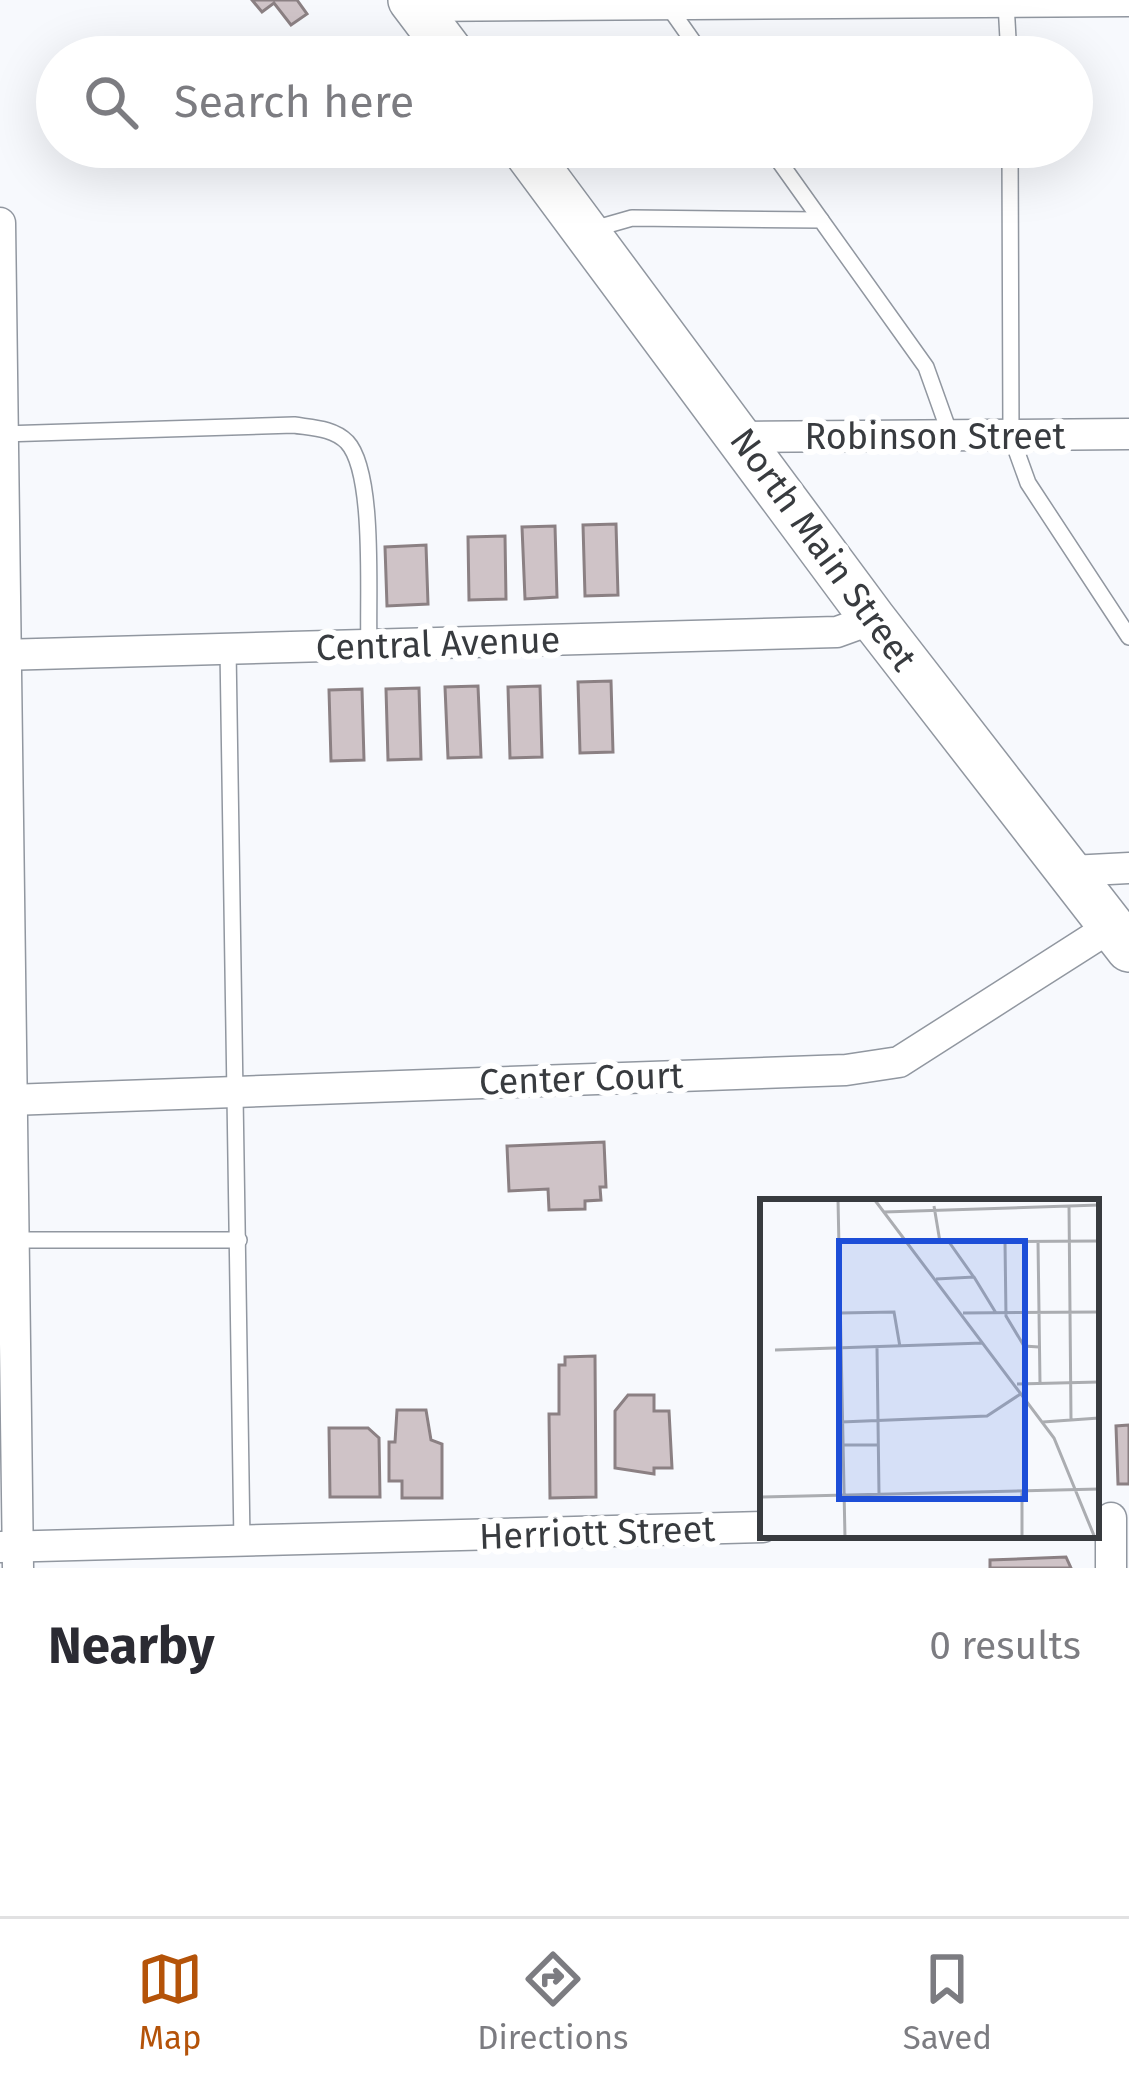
<!DOCTYPE html>
<html lang="en">
<head>
<meta charset="utf-8">
<style>
  body { margin:0; font-family:"Fira Sans",sans-serif; background:#f7f7f7; color:#2b2b33 }
  .list { margin:0; padding:0; list-style:none }
  h2 { display:flex; justify-content:space-between; align-items:center; height:156px; margin:0; padding:0 48px; font-size:51px }
  h2 small { font-size:39px; font-weight:400; color:#7c7c81 }
  .icon { flex:none; width:66px; height:66px; fill:none; stroke:currentColor; stroke-width:2; stroke-linecap:round; stroke-linejoin:round }
  .map { position:relative; flex:none; width:1129px; height:1568px; overflow:hidden }
  .search { position:absolute; background:#fff; box-shadow:0 12px 48px #0002; left:36px; right:36px; top:36px; height:132px; display:flex; align-items:center; gap:30px; box-sizing:border-box; padding:0 42px; border-radius:66px; color:#7c7c81; font-size:45px }
  .sheet { height:348px; background:#fff }
  nav { display:flex; justify-content:space-around; align-items:center; box-sizing:border-box; height:168px; border-top:3px solid #e1e1e2; background:#fff; font-size:33px; color:#7c7c81 }
  nav a { display:grid; justify-items:center; gap:6px }
  nav .on { color:#b45309 }
  .map>svg:first-child { display:block }
</style>
</head>
<body>
<div class="map">
<svg width="1129" height="1568" viewBox="0 0 1129 1568">
  <rect width="100%" height="100%" fill="#f7f9fd"/>
  <g fill="#cfc3c7" stroke="#8b8083" stroke-width="3">
    <polygon points="252,0 297,0 307,14 291,25 274,3 262,12"/>
    <polygon points="616,524 618,595 585,596 583,525"/>
    <polygon points="555,526 557,597 525,599 522,527"/>
    <polygon points="505,536 506,599 469,600 468,537"/>
    <polygon points="426,545 428,604 387,606 385,547"/>
    <polygon points="611,681 613,752 580,753 578,682"/>
    <polygon points="478,686 481,757 448,758 445,687"/>
    <polygon points="540,686 542,757 510,758 508,687"/>
    <polygon points="419,688 421,759 388,760 386,689"/>
    <polygon points="362,689 364,760 331,761 329,690"/>
    <polygon points="604,1142 606,1187 600,1187 601,1200 585,1201 585,1209 549,1210 548,1189 509,1191 507,1146"/>
    <polygon points="595,1356 596,1497 550,1498 549,1414 559,1414 559,1365 565,1365 565,1357"/>
    <polygon points="628,1395 654,1395 654,1411 669,1411 672,1468 654,1468 654,1474 615,1468 615,1411"/>
    <polygon points="397,1410 426,1410 431,1440 442,1444 442,1498 402,1498 402,1481 389,1481 389,1442 395,1442"/>
    <polygon points="1129,1425 1129,1484 1118,1484 1116,1426"/>
    <polygon points="329,1428 368,1428 379,1438 380,1497 330,1497"/>
    <polygon points="1066,1557 1071,1568 990,1568 990,1560"/>
  </g>
  <g fill="none" stroke-linecap="round" stroke-linejoin="round">
    <g stroke="#9197a0" stroke-width="18">
      <g id="lane">
        <polyline points="1006,3 1009,57"/>
        <polyline points="668,6 704,57"/>
        <polyline points="769,147 821,220"/>
        <polyline points="1010,147 1011,436 1028,483 1129,637"/>
        <polyline points="590,230 632,218 821,220 926,367 951,437"/>
        <path d="M2,434L294,425C313,428 333,428 347,442C376,473 367,600 369,645"/>
        <polyline points="228,649 242,1542"/>
        <polyline points="11,1240 239,1240"/>
      </g>
    </g>
    <g stroke="#9197a0" stroke-width="33">
      <g id="street">
        <polyline points="416,6 1129,1"/>
        <polyline points="0,223 18,1568"/>
        <polyline points="742,437 1129,434"/>
        <polyline points="0,655 837,632 873,619"/>
        <polyline points="1071,871 1129,868"/>
        <polyline points="10,1100 846,1070 899,1062 1112,926"/>
        <polyline points="1111,1518 1111,1568"/>
        <polyline points="0,1547 763,1527"/>
      </g>
    </g>
    <g stroke="#9197a0" stroke-width="48">
      <g id="secondary">
        <polyline points="411,0 454,57"/>
        <polyline points="523,147 873,619 1129,949"/>
      </g>
    </g>
    <use href="#lane" stroke="#fff" stroke-width="15"/>
    <use href="#street" stroke="#fff" stroke-width="30"/>
    <use href="#secondary" stroke="#fff" stroke-width="45"/>
  </g>
  <g text-anchor="middle" stroke-width="12" stroke-linejoin="round" paint-order="stroke">
    <g font-size="36" fill="#383b3f" stroke="#fff">
      <text x="935" y="449">Robinson Street</text>
      <text transform="translate(824 549) rotate(54)" y="13">North Main Street</text>
      <text transform="translate(438 643) rotate(-2)" y="13">Central Avenue</text>
      <text transform="translate(581 1078) rotate(-2)" y="13">Center Court</text>
      <text transform="translate(597 1532) rotate(-2)" y="13">Herriott Street</text>
    </g>
  </g>
  <g transform="translate(760 1199)">
    <rect width="339" height="339" fill="#f7f9fd"/>
    <path fill="none" stroke="#abadb1" stroke-width="3" d="M78,0L85,339M114,0L294,239L335,339M309,6L311,220M174,7L180,43M124,13L339,6M278,42L280,184M149,43L339,42M189,43L213,77M245,43L246,117L264,147L279,148M176,80L214,78L236,114M80,114L134,113L140,148M203,114L339,113M117,149L119,295M15,151L223,144M257,185L339,183M81,223L227,217L262,194M283,223L339,219M81,246H119M262,292V339M0,298L339,290"/>
    <path fill="#1d4ed8" fill-opacity="0.15" stroke="#1d4ed8" stroke-width="6" d="M79,42H265V300H79Z"/>
    <rect width="339" height="339" fill="none" stroke="#383b3f" stroke-width="6"/>
  </g>
</svg>
<div class="search"><svg class="icon" aria-label="search" viewBox="0 0 24 24"><circle cx="10" cy="10" r="6"/><path d="M15 15l6 6"/></svg>Search here</div>
</div>
<section class="sheet">
<h2>Nearby<small>0 results</small></h2>
<ul class="list">
</ul>
</section>
<nav>
<a class="on"><svg class="icon" aria-label="map" viewBox="0 0 24 24"><path d="M3 6l6-2 6 2 6-2v14l-6 2-6-2-6 2zM9 4v14M15 6v14"/></svg>Map</a>
<a><svg class="icon" aria-label="directions" viewBox="0 0 24 24"><path d="M12 3l9 9-9 9-9-9zM9 14v-3h6M13 9l2 2-2 2"/></svg>Directions</a>
<a><svg class="icon" aria-label="saved" viewBox="0 0 24 24"><path d="M7 4h10v16l-5-4-5 4z"/></svg>Saved</a>
</nav>
</body>
</html>
